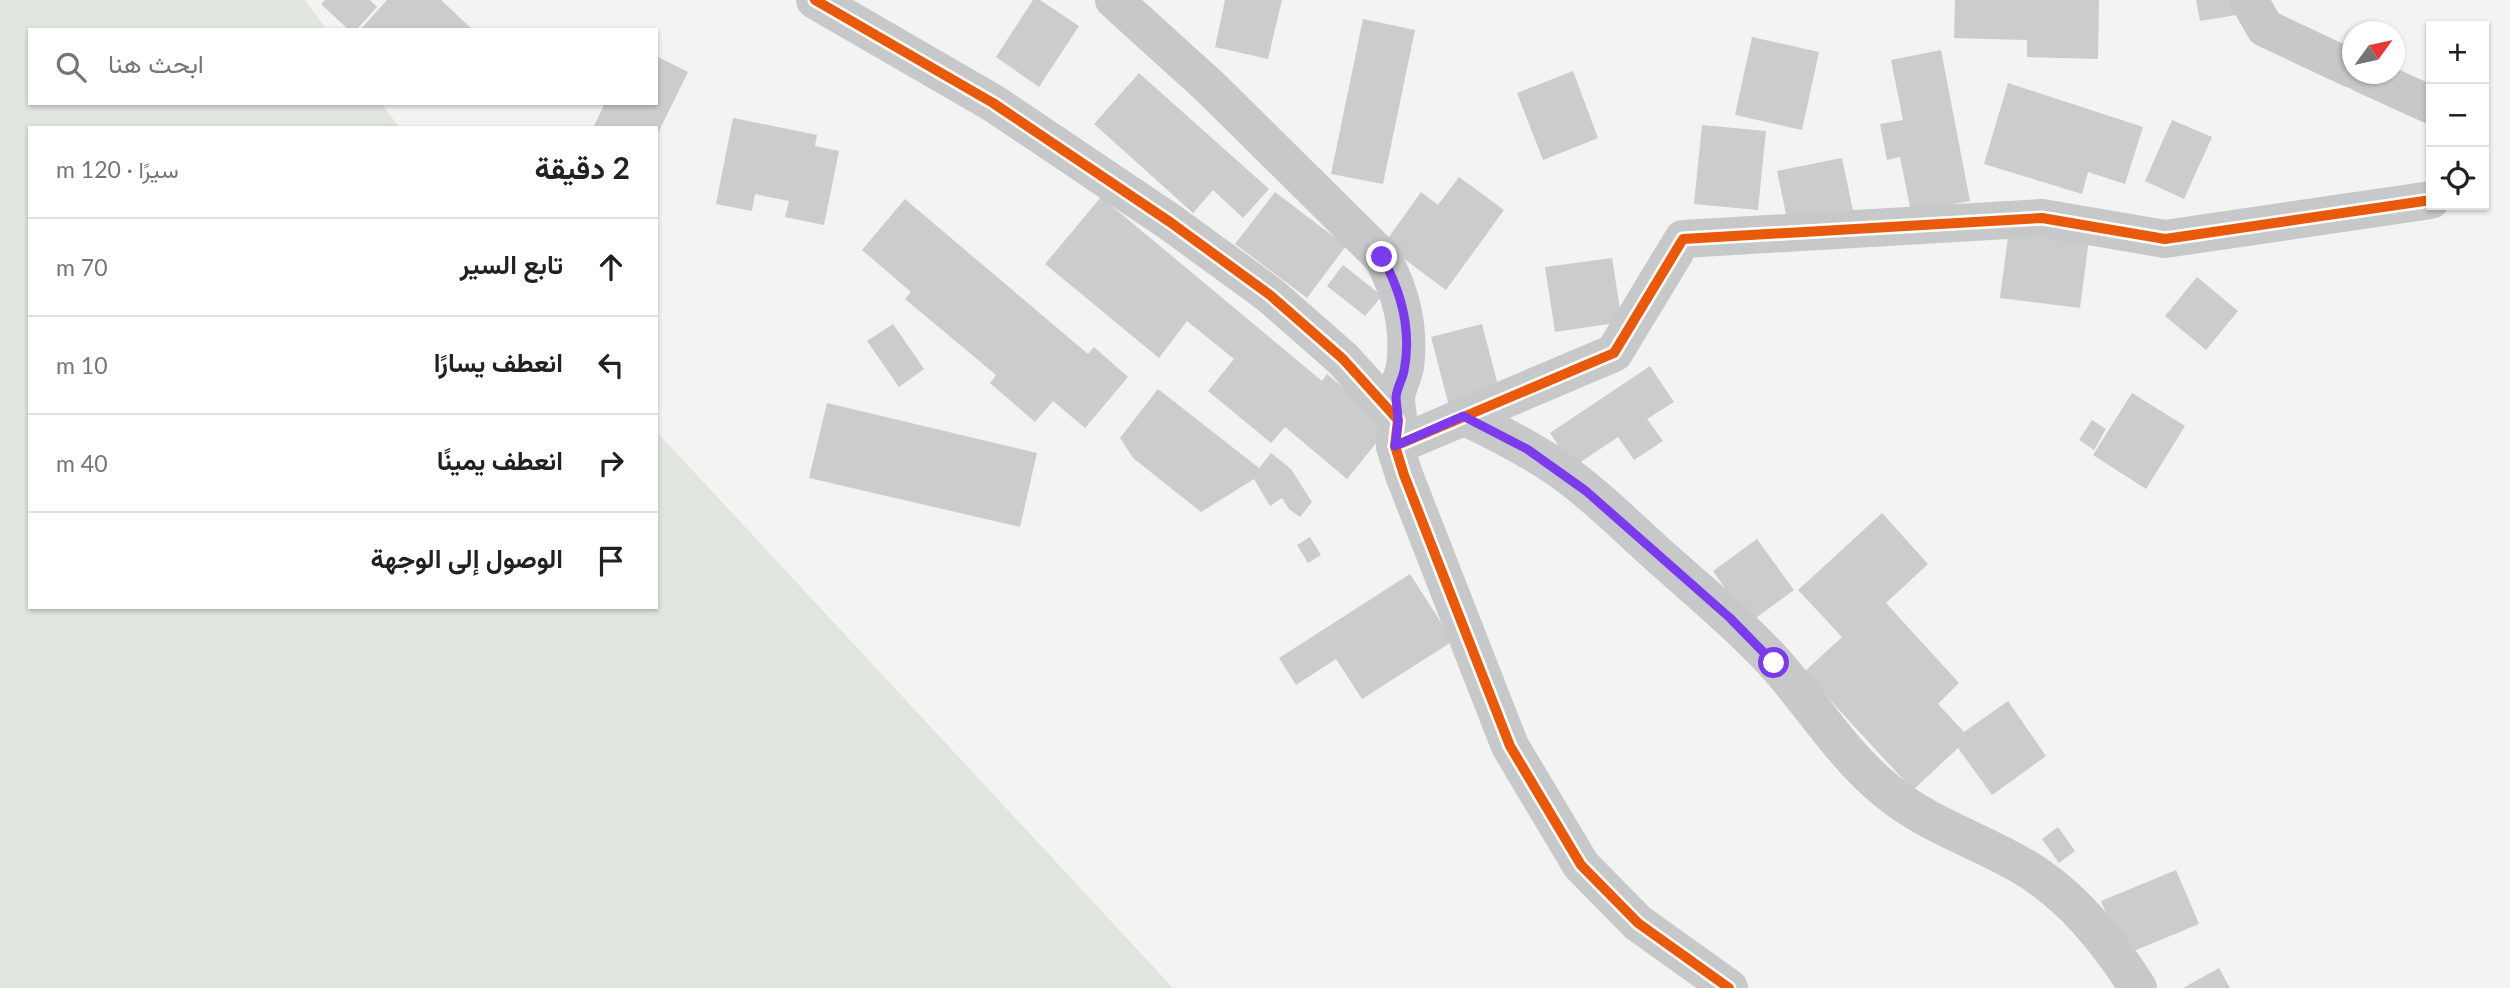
<!DOCTYPE html>
<html lang="ar">
<head>
<meta charset="utf-8">
<style>
  body { margin:0; font-family:Lato,Vazirmatn,sans-serif; background:#f2f2f2; color:#202124; direction:rtl }
  .controls { position:absolute; right:21px; top:21px; display:grid; overflow:hidden; border-radius:0px; box-shadow:0 2px 5px #0004 }
  .controls button { width:63px; height:63px; display:grid; place-items:center; padding:0; border:0; border-bottom:2px solid #e0e0e0; background:#fff; color:#202124; font:35px sans-serif }
  .compass { position:absolute; left:2342px; top:21px; width:63px; height:63px; border-radius:50%; background:#fff; box-shadow:0 2px 5px #0004; rotate:57deg }
  .stop { position:absolute; width:21px; height:21px; margin:-16px; border:5px solid #7c3aed; border-radius:50%; background:#fff }
  .stop.end { background:#7c3aed; border-color:#fff; box-shadow:0 2px 7px #0008 }
  .list { margin:0; padding:0; list-style:none }
  h2 { display:flex; justify-content:space-between; align-items:center; height:91px; margin:0; padding:0 28px; font-size:30px }
  h2 small { font-size:23px; font-weight:400; color:#757577 }
  .list li { display:grid; grid-template-columns:46px 1fr auto; gap:21px; align-items:center; box-sizing:border-box; height:98px; padding:0 28px; border-top:2px solid #e0e0e0 }
  .list b { display:block; font-size:26px; white-space:nowrap }
  .list em { font-size:23px; font-style:normal; color:#757577 }
  .icon { flex:none; width:38px; height:38px; fill:none; stroke:currentColor; stroke-width:2; stroke-linecap:round; stroke-linejoin:round }
  .map { position:relative; flex:none; width:2510px; height:988px; overflow:hidden; direction:ltr }
  .search { position:absolute; background:#fff; box-shadow:0 2px 5px #0004; left:28px; top:28px; width:630px; height:77px; display:flex; align-items:center; gap:18px; box-sizing:border-box; padding:0 24px; border-radius:0px; color:#757577; font-size:26px }
  .panel { position:absolute; background:#fff; box-shadow:0 2px 5px #0004; left:28px; top:126px; width:630px; height:483px; border-radius:0px; direction:rtl }
  .map>svg:first-child { display:block }
</style>
</head>
<body>
<div class="map">
<svg width="2510" height="988" viewBox="0 0 2510 988">
  <rect width="100%" height="100%" fill="#f3f3f1"/>
  <polygon fill="#e1e5df" points="0,0 305,0 327,30 30,30 30,103 381,103 400,128 30,128 30,607 656,607 656,431 1173,988 0,988"/>
  <g fill="#cbcccc">
    <polygon points="325,0 370,0 377,7 356,30 349,30 321,4"/>
    <polygon points="387,0 441,0 473,30 360,30"/>
    <polygon points="1033,0 1040,0 1079,26 1039,87 996,57"/>
    <polygon points="1225,0 1282,0 1268,59 1215,47"/>
    <polygon points="1955,0 2099,0 2098,59 2027,57 2027,40 1954,38"/>
    <polygon points="2196,0 2253,0 2255,12 2200,21"/>
    <polygon points="1363,19 1415,30 1383,184 1331,174"/>
    <polygon points="1752,37 1819,52 1802,130 1735,115"/>
    <polygon points="1941,50 1970,201 1911,212 1900,157 1887,160 1880,124 1903,120 1891,60"/>
    <polygon points="656,56 688,72 656,137 656,128 594,126 605,103 656,103"/>
    <polygon points="1573,71 1598,138 1543,160 1517,93"/>
    <polygon points="1139,73 1269,189 1243,218 1213,190 1193,213 1094,124"/>
    <polygon points="2008,83 2143,127 2125,184 2088,172 2082,194 1984,164"/>
    <polygon points="733,118 817,135 815,146 839,151 824,225 785,217 789,201 755,194 752,211 716,204"/>
    <polygon points="2172,120 2212,137 2184,199 2145,181"/>
    <polygon points="1702,125 1766,131 1758,210 1694,204"/>
    <polygon points="1842,158 1853,211 1788,224 1777,171"/>
    <polygon points="1459,177 1504,210 1446,290 1384,244 1421,192 1438,205"/>
    <polygon points="1275,192 1346,246 1307,298 1235,244"/>
    <polygon points="1101,197 1322,381 1327,374 1390,426 1347,479 1285,427 1271,443 1208,391 1234,359 1187,321 1159,358 1045,264"/>
    <polygon points="905,199 1088,354 1094,347 1128,377 1085,428 1053,401 1035,422 990,383 996,375 905,299 911,292 862,250"/>
    <polygon points="2009,229 2089,239 2080,308 2000,298"/>
    <polygon points="1612,258 1622,322 1555,332 1545,267"/>
    <polygon points="1343,265 1382,296 1365,316 1327,286"/>
    <polygon points="2197,277 2238,311 2206,350 2165,316"/>
    <polygon points="893,324 924,369 899,387 867,341"/>
    <polygon points="1482,324 1501,397 1450,410 1431,337"/>
    <polygon points="1650,366 1674,402 1647,419 1663,441 1634,460 1618,437 1573,467 1550,433"/>
    <polygon points="1158,389 1259,468 1271,453 1291,469 1312,502 1300,517 1289,509 1282,498 1270,506 1254,479 1201,512 1133,458 1120,438"/>
    <polygon points="2132,393 2185,426 2146,489 2093,455"/>
    <polygon points="827,403 1037,453 1020,527 809,478"/>
    <polygon points="2092,420 2106,429 2094,450 2079,440"/>
    <polygon points="1882,513 1928,564 1886,603 1959,683 1938,704 1964,732 2008,701 2046,756 1992,795 1958,748 1913,790 1804,672 1842,637 1798,590"/>
    <polygon points="1310,537 1321,555 1308,563 1297,545"/>
    <polygon points="1757,539 1794,590 1749,623 1713,571"/>
    <polygon points="1410,574 1453,641 1362,699 1336,659 1296,685 1279,658"/>
    <polygon points="2058,827 2075,851 2059,863 2042,839"/>
    <polygon points="2176,870 2199,924 2124,955 2101,901"/>
    <polygon points="2219,968 2230,988 2183,988"/>
  </g>
  <g fill="none" stroke-linecap="round" stroke-linejoin="round">
    <g stroke="#c7c8c9" stroke-width="38">
      <polyline points="815,0 993,103 1170,222 1270,295 1343,359 1398,420 1395,446 1404,475 1510,746 1581,865 1638,923 1729,988"/>
      <path d="M1114,0L1209,86L1382,257C1401,292 1410,326 1405,367C1403,377 1397,387 1396,398C1396,405 1398,413 1398,420"/>
      <polyline points="2249,0 2265,28 2352,69"/>
      <polyline points="2363,74 2431,105"/>
      <path d="M1463,416C1495,431 1526,447 1556,467C1595,494 1629,529 1664,560C1701,593 1740,625 1773,661C1813,705 1842,755 1888,792C1928,825 1978,840 2022,866C2071,894 2108,941 2138,988"/>
      <polyline points="1395,446 1614,353 1683,239 2042,218 2165,239 2431,200"/>
    </g>
    <g stroke="#fff" stroke-width="15">
      <g id="cycleway">
        <polyline points="815,0 993,103 1170,222 1270,295 1343,359 1398,420 1395,446 1404,475 1510,746 1581,865 1638,923 1729,988"/>
        <polyline points="1395,446 1614,353 1683,239 2042,218 2165,239 2431,200"/>
      </g>
    </g>
    <use href="#cycleway" stroke="#e8590c" stroke-width="10"/>
  </g>
  <g fill="none" stroke-linecap="round" stroke-linejoin="round">
    <path stroke="#7c3aed" stroke-width="9" d="M1382,257C1402,293 1412,330 1404,371C1402,380 1397,388 1396,397C1396,404 1398,412 1398,419C1398,427 1396,437 1395,446L1463,416L1527,449L1586,491L1730,618L1774,663"/>
  </g>
</svg>
<div class="controls">
<button>+</button>
<button>−</button>
<button><svg class="icon" aria-label="locate" viewBox="0 0 24 24"><circle cx="12" cy="12" r="6"/><path d="M12 2v4M12 18v4M2 12h4M18 12h4"/></svg></button>
</div>
<svg class="compass" viewBox="-18 -18 36 36"><path d="M0-13l5 13h-10z" fill="#e53935"/><path d="M0 13l5-13h-10z" fill="#757577"/></svg>
<div class="stop" style="left:1774px;top:663px"></div>
<div class="stop end" style="left:1382px;top:257px"></div>
<div class="search"><svg class="icon" aria-label="search" viewBox="0 0 24 24"><circle cx="10" cy="10" r="6"/><path d="M15 15l6 6"/></svg>ابحث هنا</div>
<section class="panel">
<h2>2 دقيقة<small>سيرًا · 120 m</small></h2>
<ul class="list">
<li><svg class="icon" aria-label="ahead" viewBox="0 0 24 24"><path d="M12 20V5M6 11l6-6 6 6"/></svg><div><b>تابع السير</b></div><em>70 m</em></li>
<li><svg class="icon" aria-label="left" viewBox="0 0 24 24"><path d="M17 20v-9H6M10 6l-5 5 5 5"/></svg><div><b>انعطف يسارًا</b></div><em>10 m</em></li>
<li><svg class="icon" aria-label="right" viewBox="0 0 24 24"><path d="M7 20v-9h11M14 6l5 5-5 5"/></svg><div><b>انعطف يمينًا</b></div><em>40 m</em></li>
<li><svg class="icon" aria-label="arrive" viewBox="0 0 24 24"><path d="M6 21V4h12l-3 4 3 4H6"/></svg><div><b>الوصول إلى الوجهة</b></div></li>
</ul>
</section>
</div>
</body>
</html>
